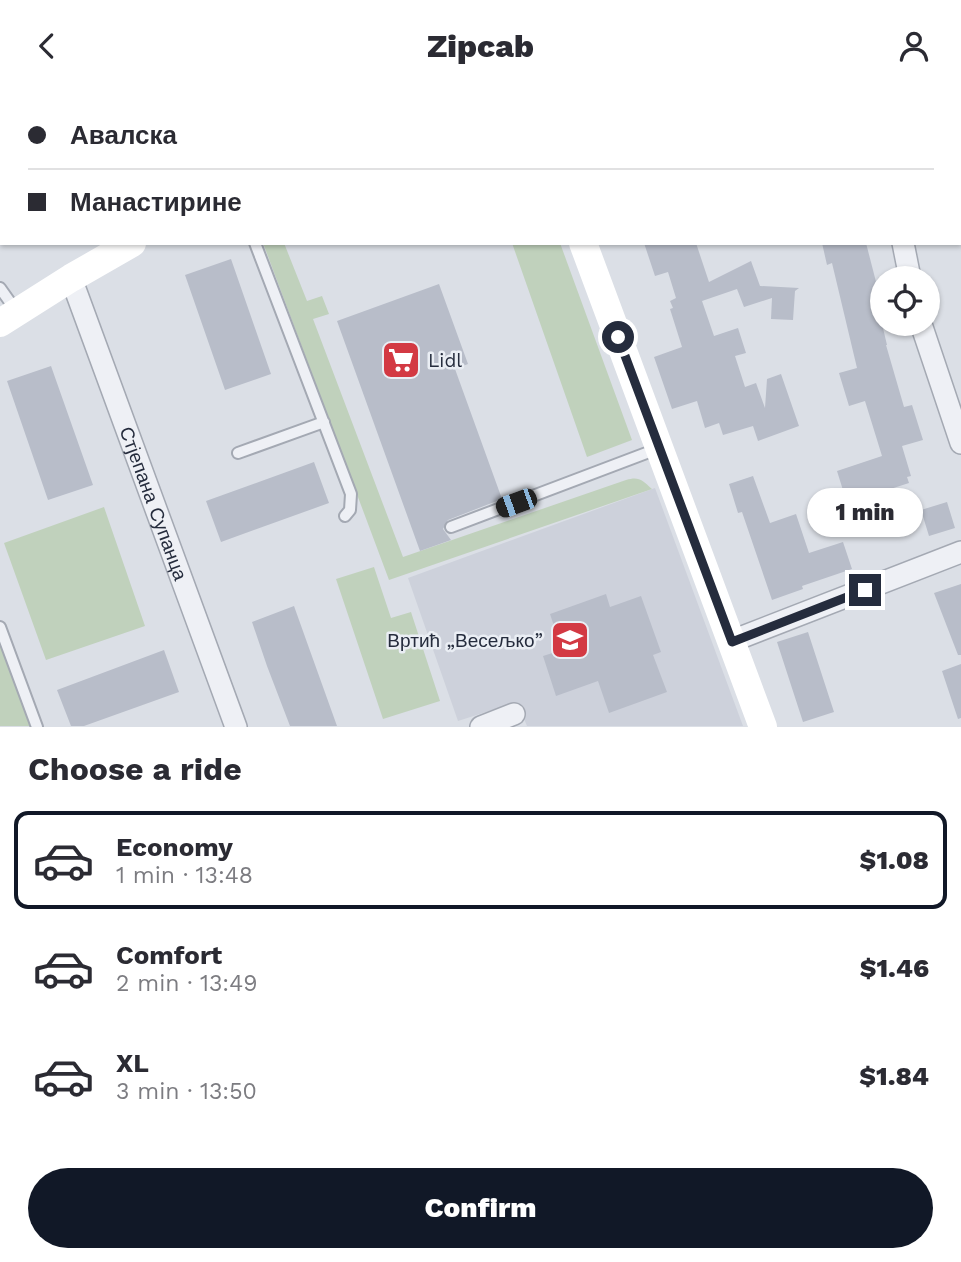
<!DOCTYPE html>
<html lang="en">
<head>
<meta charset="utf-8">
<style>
  body { margin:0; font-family:"Work Sans",sans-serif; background:#f7f7f7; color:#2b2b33; height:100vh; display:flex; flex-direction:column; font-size:26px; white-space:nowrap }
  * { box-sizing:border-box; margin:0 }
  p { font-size:23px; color:#7c7c81 }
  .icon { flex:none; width:38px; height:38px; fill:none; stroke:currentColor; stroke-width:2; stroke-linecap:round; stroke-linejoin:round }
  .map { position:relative; height:636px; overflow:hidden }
  .side { display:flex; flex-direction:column; background:#fff; flex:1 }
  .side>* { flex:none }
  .banner { position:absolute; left:0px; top:0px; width:962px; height:154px; box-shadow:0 2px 5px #0004; display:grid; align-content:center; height:154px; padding:0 28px; background:#fff }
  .buttons { position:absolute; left:870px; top:175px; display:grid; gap:14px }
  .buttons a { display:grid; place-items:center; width:70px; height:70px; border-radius:50%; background:#fff; box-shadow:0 2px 5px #0004; font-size:35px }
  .end { position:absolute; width:32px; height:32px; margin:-16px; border:9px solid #252c3d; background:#fff; box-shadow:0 0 0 4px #fff }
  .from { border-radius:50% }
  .bubble { position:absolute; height:49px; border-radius:24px; background:#fff; box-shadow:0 2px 5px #0004; font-size:23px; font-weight:800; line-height:49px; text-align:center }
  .car { position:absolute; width:21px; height:42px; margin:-21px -10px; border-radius:9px; box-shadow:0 0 5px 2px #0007; background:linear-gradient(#222 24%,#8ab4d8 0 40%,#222 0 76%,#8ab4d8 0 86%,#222 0) }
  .banner b { display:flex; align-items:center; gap:24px; height:66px; font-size:26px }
  .banner b+b { border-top:2px solid #e1e1e2 }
  .banner i { width:18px; height:18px; background:#2b2b33 }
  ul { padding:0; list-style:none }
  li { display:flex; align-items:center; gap:21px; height:98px; margin:0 14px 10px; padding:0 14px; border:4px solid transparent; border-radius:14px }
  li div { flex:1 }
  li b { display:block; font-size:26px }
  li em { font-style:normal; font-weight:800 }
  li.on { border-color:#111827 }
  li>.icon { width:63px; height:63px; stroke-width:1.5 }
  h2 { padding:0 28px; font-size:32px; line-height:84px }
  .primary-button { display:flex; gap:14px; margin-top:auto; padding:14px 28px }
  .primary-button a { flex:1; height:80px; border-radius:42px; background:#111827; color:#fff; font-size:28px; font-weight:800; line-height:80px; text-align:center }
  header { display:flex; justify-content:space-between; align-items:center; height:91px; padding:0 28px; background:#fff; font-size:32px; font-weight:800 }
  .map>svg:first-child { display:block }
  .built { fill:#cdd1db }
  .green { fill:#c0d1bc }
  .building { fill:#b8bdc9 }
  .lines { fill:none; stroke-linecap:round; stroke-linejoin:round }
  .lane-casing { stroke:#a4a9b3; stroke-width:14 }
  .street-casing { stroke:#a4a9b3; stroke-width:24 }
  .lane { stroke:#eef0f5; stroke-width:10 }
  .street { stroke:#eef0f5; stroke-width:21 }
  .secondary { stroke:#fff; stroke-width:28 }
  .route { stroke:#252c3d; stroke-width:9 }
  .labels { text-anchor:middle; stroke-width:5; stroke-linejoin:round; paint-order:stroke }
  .poi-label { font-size:19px; fill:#252c3d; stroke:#eaeef4; text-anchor:start }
  .street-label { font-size:19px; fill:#252c3d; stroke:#eaeef4 }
</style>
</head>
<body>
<header><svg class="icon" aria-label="back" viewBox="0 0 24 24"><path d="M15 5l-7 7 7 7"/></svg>Zipcab<svg class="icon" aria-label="person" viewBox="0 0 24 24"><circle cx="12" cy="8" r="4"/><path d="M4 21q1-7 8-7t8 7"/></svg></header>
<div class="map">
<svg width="961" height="636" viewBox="0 0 961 636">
  <rect width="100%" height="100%" fill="#dbdfe6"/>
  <!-- built -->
  <path class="built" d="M655,397L743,635H527L517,611L458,630L408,487Z"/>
  <!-- green -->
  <path class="green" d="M263,152H284L307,210L322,205L329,223L313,228L403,466L626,389C639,385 642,389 652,398L389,489Z
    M512,152H560L632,349L587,366Z
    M104,416L145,535L46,569L4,452Z
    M374,476L391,527L411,521L440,610L383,628L336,488Z
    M0,553L31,635H0Z"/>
  <!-- building -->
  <path class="building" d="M644,152H696L709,191L751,170L760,195L799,197L795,200L793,229L771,228L772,207L744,216L737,198L702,210L714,245L738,237L746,262L735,265L745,296L756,292L765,317L767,288L781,283L799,335L758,350L753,335L723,344L719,332L705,337L697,310L672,318L654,266L682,256L670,218L673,217L670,210L676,207L668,181L655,185Z
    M822,152H866L882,214L878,216L887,254H886L904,316L912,314L923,349L902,355L911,385L907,386L909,392L847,412L837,380L882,365L865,310L849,315L839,282L857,277L832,172L827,174Z
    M231,168L271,283L225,299L185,184Z
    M439,193L468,273L455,278L502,408L448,429L443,438L451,449L420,460L337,230Z
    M51,275L93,394L48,409L7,290Z
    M314,371L329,412L221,451L206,410Z
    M753,385L770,432L796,423L809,462L843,451L852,478L802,495L803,498L772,509L742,421L738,422L729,393Z
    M947,411L955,437L929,445L921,419Z
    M961,493V564H958L934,502Z
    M606,503L610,516L641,505L661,561L653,564L667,601L609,622L598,590L556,605L543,565L562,559L550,523Z
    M294,515L309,557L337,635H290L267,575L252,531Z
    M808,541L834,621L803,631L777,551Z
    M164,559L179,601L84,635H71L57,599Z
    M961,573V627L958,628L942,580Z"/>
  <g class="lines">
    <defs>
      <path id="lane" d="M227,0L228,2
        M281,0L282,2
        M255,152L351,403L350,419L345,425
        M0,197L17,221
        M238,362L324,331
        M451,436L657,358
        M0,536L37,636"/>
      <g id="street">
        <path d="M882,0V2"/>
        <path d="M903,152L910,187"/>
        <path id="s1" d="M71,187L236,636"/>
        <path d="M921,233L961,352"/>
        <path d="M732,550L961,461"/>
        <path d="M481,636L514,623"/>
      </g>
    </defs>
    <!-- lane casing -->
    <use href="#lane" class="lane-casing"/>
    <!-- street casing -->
    <use href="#street" class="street-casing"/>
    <!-- lane -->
    <use href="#lane" class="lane"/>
    <!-- street -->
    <use href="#street" class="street"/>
    <!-- secondary -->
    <path class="secondary" d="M517,2L522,0
      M583,152L763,636
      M0,232L71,187L132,152"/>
  </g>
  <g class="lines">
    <!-- route -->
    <path class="route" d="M618,246L732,551L865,499"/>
  </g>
  <!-- icons -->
  <defs>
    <symbol id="supermarket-square" viewBox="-11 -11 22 22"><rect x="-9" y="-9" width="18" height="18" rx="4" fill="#d33943" stroke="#eaeef4"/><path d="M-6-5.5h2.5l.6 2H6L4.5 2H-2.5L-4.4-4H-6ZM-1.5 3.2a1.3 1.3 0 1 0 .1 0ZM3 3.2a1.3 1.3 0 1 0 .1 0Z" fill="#fff"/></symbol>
    <symbol id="school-square" viewBox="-11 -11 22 22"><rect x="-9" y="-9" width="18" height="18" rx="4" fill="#d33943" stroke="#eaeef4"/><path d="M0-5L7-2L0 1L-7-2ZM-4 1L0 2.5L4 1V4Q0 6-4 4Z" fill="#fff"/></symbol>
  </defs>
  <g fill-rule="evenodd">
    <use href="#supermarket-square" x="379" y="247" width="44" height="44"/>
    <use href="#school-square" x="548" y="527" width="44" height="44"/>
  </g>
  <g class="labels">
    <!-- poi labels -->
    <g class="poi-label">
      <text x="428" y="276">Lidl</text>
      <text x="543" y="556" text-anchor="end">Вртић „Весељко”</text>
    </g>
    <!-- street labels -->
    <g class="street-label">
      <text dy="7" stroke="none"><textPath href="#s1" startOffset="240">Стјепана Супанца</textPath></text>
    </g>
  </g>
</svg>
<div class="buttons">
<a><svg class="icon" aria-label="locate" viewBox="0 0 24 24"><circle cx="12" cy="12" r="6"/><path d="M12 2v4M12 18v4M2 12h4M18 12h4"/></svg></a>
</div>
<i class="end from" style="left:618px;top:246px"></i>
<i class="end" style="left:865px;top:499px"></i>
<div class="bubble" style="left:807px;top:397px;width:116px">1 min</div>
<i class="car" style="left:516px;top:412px;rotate:250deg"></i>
<div class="banner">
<b><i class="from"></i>Авалска</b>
<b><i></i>Манастирине</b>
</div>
</div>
<section class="side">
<h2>Choose a ride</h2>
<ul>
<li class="on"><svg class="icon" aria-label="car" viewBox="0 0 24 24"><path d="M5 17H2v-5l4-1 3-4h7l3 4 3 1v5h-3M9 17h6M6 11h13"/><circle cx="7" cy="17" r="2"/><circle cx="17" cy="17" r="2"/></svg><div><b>Economy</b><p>1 min · 13:48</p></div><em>$1.08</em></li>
<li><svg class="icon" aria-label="car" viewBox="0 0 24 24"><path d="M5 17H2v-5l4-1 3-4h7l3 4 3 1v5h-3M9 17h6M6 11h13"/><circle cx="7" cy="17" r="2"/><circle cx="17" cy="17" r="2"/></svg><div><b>Comfort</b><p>2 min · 13:49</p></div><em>$1.46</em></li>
<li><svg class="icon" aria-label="car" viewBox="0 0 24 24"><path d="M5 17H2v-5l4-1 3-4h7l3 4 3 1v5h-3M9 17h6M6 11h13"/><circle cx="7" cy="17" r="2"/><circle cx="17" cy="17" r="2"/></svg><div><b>XL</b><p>3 min · 13:50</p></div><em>$1.84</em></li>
</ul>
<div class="primary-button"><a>Confirm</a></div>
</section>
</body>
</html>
